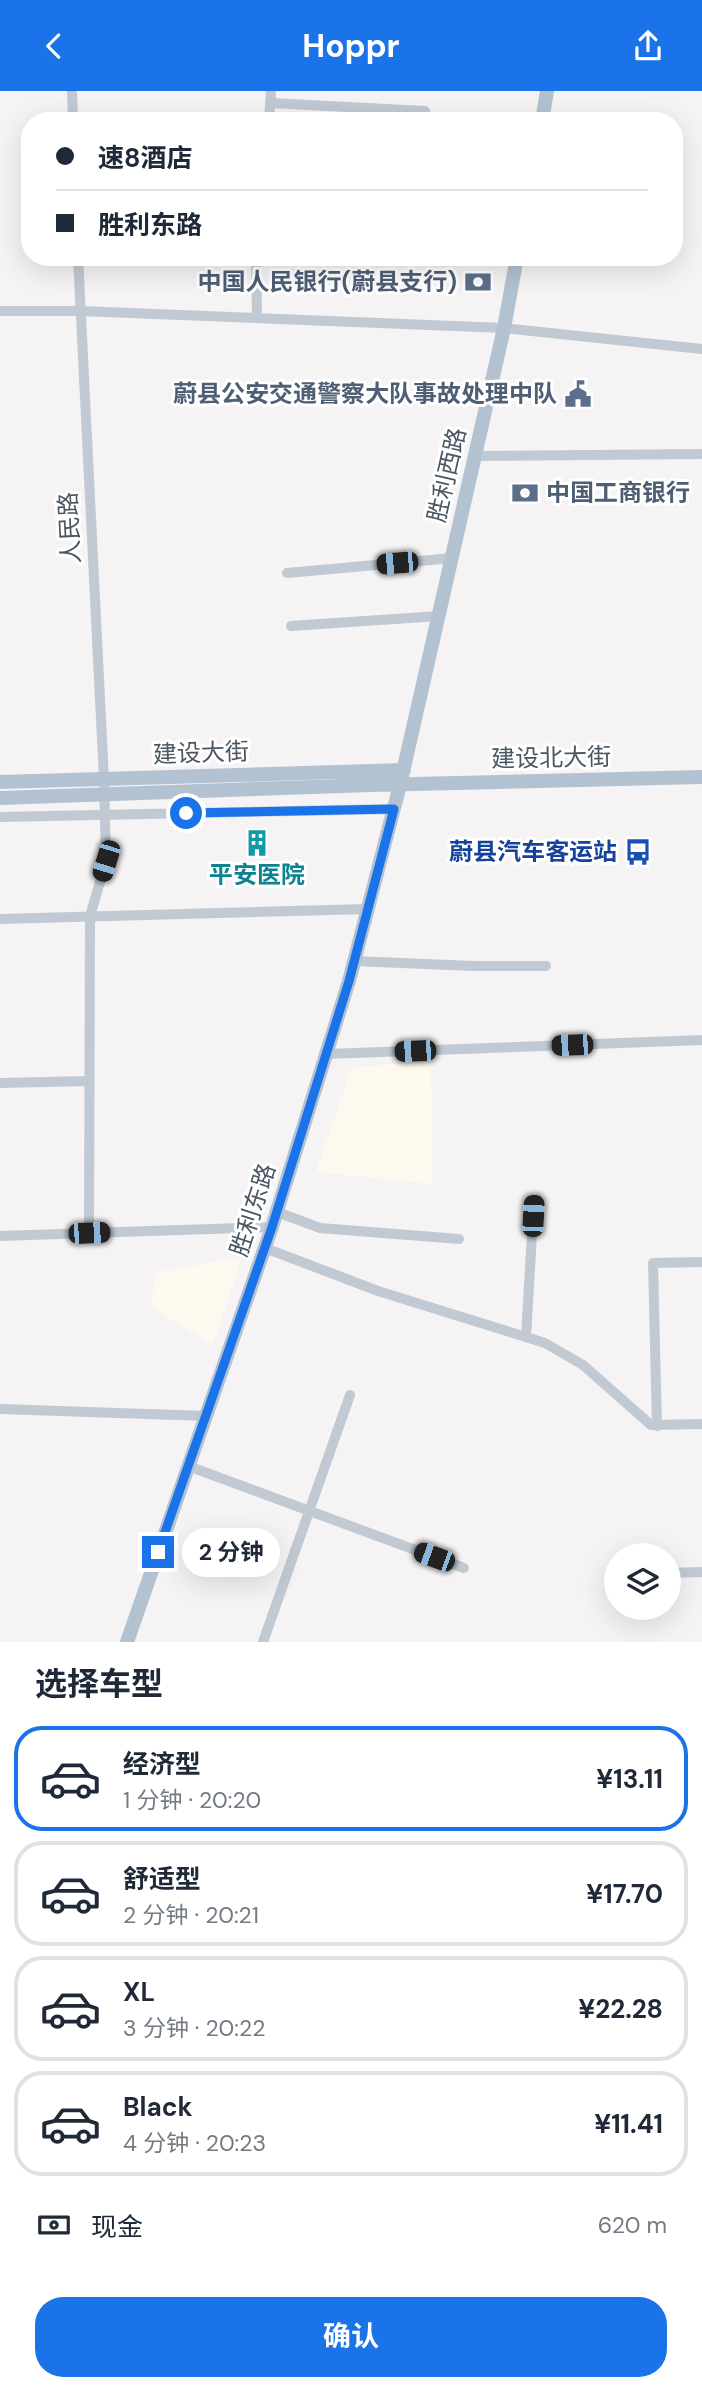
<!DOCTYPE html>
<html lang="zh">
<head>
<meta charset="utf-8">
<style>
  body { margin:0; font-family:"DM Sans","Noto Sans SC",sans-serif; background:#f2f2f3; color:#1f2937; height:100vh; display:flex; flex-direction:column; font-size:26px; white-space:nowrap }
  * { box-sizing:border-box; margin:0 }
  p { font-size:23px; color:#747a83 }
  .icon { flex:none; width:38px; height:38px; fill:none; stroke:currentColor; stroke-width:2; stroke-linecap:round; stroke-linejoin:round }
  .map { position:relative; height:1551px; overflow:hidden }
  .panel { display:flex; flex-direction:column; background:#fff; flex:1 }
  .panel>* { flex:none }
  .banner { position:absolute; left:21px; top:21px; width:662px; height:154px; border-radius:28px; box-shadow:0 7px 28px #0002; display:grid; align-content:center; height:154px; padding:0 35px; background:#fff }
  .fabs { position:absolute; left:604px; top:1452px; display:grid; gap:14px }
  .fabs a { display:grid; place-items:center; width:77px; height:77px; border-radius:50%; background:#fff; box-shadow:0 7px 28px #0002; font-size:35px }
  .end { position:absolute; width:32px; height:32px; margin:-16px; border:9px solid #1a73e8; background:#fff; box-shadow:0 0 0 4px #fff }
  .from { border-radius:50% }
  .bubble { position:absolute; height:49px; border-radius:24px; background:#fff; box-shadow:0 7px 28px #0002; font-size:23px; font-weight:700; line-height:49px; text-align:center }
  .car { position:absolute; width:21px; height:42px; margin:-21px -10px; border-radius:9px; box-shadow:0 0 5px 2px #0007; background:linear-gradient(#222 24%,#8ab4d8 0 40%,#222 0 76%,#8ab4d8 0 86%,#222 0) }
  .banner b { display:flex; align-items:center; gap:24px; height:66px; font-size:26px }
  .banner b+b { border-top:2px solid #e0e1e3 }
  .banner i { width:18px; height:18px; background:#1f2937 }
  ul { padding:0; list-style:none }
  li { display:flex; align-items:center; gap:21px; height:105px; margin:0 14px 10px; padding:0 21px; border:4px solid #e0e1e3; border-radius:28px }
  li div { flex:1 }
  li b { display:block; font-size:26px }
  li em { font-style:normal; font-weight:700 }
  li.active { border-color:#1a73e8 }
  li>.icon { width:63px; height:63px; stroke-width:1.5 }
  h2 { padding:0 35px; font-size:32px; line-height:84px }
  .pay { display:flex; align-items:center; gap:18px; height:77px; padding:0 35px; font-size:26px }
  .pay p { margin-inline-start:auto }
  .button { display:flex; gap:14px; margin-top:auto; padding:14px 35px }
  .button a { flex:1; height:80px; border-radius:28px; background:#1a73e8; color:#fff; font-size:28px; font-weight:700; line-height:80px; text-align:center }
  header { display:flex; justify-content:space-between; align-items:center; height:91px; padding:0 35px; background:#1a73e8; color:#fff; font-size:32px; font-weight:700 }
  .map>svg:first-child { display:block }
  .commercial { fill:#fdf9ef }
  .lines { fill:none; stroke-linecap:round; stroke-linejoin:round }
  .minor { stroke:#c1cad2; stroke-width:10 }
  .major { stroke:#b3c2d1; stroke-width:14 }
  .route { stroke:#1a73e8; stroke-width:9 }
  .labels { text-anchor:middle; stroke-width:6; stroke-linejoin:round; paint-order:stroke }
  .service-label { font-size:24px; font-weight:bold; fill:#4e5e75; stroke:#fff; text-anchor:end }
  .street-label { font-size:24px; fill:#4a5661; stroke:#fff }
  .transit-label { font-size:24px; font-weight:bold; fill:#164399; stroke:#fff; text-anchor:end }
  .culture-label { font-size:24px; font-weight:bold; fill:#0d838f; stroke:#fff }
</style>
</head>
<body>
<header><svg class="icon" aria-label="back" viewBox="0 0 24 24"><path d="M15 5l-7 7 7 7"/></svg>Hoppr<svg class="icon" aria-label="share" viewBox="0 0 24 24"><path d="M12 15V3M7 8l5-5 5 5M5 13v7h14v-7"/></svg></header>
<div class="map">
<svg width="702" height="1551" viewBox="0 0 702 1551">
  <rect width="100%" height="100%" fill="#f5f3f3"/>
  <!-- commercial -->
  <path class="commercial" d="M431,971L432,1093L316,1081L352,976Z
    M242,1166L213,1254L150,1215L157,1181Z"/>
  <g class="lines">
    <!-- minor -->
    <path class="minor" d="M72,0L73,30
      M271,12L425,20
      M269,30L271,0
      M78,166L104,688L106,770L90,825L89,1142
      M256,166L257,227
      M0,220H80L504,237L702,258
      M474,365L702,363
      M287,482L452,467
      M291,535L439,525
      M0,726L394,718
      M0,828L368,818
      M354,870L473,875H546
      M326,963L702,949
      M0,992L89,990
      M277,1121L320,1137L459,1148
      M0,1145L272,1136
      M265,1157L378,1200L545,1252L583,1274L651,1334L702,1333
      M526,1246L534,1109
      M0,1318L206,1325
      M657,1335L653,1172L702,1171
      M188,1375L464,1477
      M668,1482L702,1481
      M263,1551L350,1304"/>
    <!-- major -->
    <path class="major" d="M542,30L547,0
      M0,691L404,679
      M0,707L371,694L702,686
      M127,1551L272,1136L349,890L400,694L504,237L517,166"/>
  </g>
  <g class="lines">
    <!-- route -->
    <path class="route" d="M158,1461L272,1136L349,890L394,718L186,722"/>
  </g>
  <!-- icons -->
  <defs>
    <symbol id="bank-bare" viewBox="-9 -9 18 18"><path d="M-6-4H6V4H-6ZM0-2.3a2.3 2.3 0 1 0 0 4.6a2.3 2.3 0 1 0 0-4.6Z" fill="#5c6f8a" stroke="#fff" stroke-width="2.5" paint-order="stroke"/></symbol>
    <symbol id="civic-bare" viewBox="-9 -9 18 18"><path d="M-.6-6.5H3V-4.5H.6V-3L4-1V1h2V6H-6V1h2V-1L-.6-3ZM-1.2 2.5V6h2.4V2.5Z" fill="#5c6f8a" stroke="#fff" stroke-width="2.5" paint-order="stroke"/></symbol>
    <symbol id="building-bare" viewBox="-9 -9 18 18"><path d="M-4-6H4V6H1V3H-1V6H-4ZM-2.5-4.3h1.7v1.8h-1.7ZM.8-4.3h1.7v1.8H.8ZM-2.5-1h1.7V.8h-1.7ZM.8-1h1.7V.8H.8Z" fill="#0f9aa8" stroke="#fff" stroke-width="2.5" paint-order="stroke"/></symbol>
    <symbol id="bus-bare" viewBox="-9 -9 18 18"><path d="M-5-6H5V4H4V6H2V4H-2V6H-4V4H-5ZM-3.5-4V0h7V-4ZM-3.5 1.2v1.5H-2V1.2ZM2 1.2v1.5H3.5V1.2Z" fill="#1a4fb4" stroke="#fff" stroke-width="2.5" paint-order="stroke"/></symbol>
  </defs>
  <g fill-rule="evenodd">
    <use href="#bank-bare" x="459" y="172" width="38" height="38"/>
    <use href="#civic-bare" x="559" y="284" width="38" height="38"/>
    <use href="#bank-bare" x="506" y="383" width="38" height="38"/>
    <use href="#building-bare" x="238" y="733" width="38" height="38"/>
    <use href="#bus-bare" x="619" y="742" width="38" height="38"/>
  </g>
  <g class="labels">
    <!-- service labels -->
    <g class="service-label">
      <text x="457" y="199">中国人民银行(蔚县支行)</text>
      <text x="557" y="311">蔚县公安交通警察大队事故处理中队</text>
      <text x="546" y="410" text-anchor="start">中国工商银行</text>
    </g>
    <!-- street labels -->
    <g class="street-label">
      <text transform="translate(447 384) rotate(-77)" y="8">胜利西路</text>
      <text transform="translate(70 437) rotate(-93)" y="8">人民路</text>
      <text transform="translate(201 662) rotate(-2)" y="8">建设大街</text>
      <text transform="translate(551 667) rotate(-1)" y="8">建设北大街</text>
      <text transform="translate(253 1119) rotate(-72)" y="8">胜利东路</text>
    </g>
    <!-- transit labels -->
    <g class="transit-label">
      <text x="617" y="769">蔚县汽车客运站</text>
    </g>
    <!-- culture labels -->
    <g class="culture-label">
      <text x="257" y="792">平安医院</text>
    </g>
  </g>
</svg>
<div class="fabs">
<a><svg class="icon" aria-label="layers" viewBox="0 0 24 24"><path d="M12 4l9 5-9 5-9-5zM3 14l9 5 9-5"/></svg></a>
</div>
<i class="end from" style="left:186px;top:722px"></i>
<i class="end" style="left:158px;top:1461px"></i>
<div class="bubble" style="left:182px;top:1437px;width:98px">2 分钟</div>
<i class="car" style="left:397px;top:472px;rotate:265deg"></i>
<i class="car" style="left:106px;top:770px;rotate:197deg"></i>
<i class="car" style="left:572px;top:954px;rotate:268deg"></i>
<i class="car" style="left:415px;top:960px;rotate:268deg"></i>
<i class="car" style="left:533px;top:1125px;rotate:3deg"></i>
<i class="car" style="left:89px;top:1142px;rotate:88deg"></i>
<i class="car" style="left:434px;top:1466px;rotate:290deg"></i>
<div class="banner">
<b><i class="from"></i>速8酒店</b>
<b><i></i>胜利东路</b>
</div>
</div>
<section class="panel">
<h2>选择车型</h2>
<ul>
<li class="active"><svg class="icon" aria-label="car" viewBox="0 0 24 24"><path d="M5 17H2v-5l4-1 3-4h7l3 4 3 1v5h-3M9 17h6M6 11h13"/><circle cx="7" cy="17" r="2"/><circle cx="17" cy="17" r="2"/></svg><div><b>经济型</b><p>1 分钟 · 20:20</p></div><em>¥13.11</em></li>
<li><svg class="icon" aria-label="car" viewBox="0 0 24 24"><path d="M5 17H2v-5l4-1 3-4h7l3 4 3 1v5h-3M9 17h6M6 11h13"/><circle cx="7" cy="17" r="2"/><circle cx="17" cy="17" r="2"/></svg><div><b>舒适型</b><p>2 分钟 · 20:21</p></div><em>¥17.70</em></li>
<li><svg class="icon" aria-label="car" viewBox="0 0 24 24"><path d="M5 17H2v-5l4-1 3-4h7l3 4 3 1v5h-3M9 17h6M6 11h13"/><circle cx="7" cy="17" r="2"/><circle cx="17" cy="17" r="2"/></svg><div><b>XL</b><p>3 分钟 · 20:22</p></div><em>¥22.28</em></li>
<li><svg class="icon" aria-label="car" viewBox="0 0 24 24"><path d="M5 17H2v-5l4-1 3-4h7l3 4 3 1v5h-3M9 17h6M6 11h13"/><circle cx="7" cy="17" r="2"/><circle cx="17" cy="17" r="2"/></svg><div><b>Black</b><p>4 分钟 · 20:23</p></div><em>¥11.41</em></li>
</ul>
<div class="pay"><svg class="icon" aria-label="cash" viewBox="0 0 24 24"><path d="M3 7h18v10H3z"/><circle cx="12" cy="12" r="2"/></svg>现金<p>620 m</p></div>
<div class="button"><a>确认</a></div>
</section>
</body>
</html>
